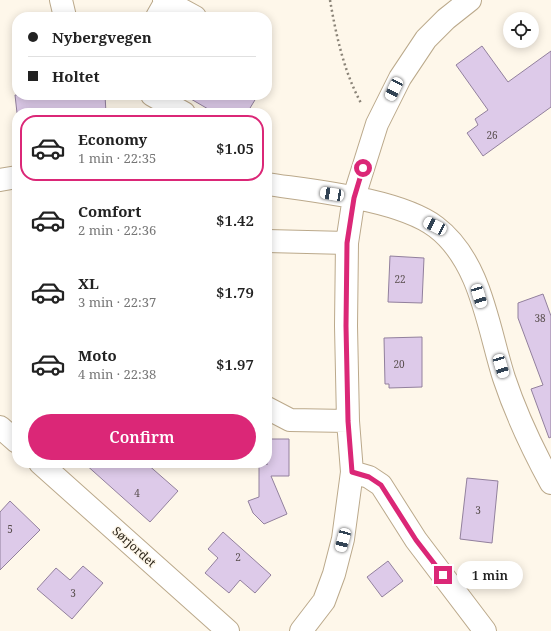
<!DOCTYPE html>
<html lang="en">
<head>
<meta charset="utf-8">
<style>
  body { margin:0; font-family:"Noto Serif",serif; background:#f6f6f6; color:#222; height:100vh; display:flex; flex-direction:column; font-size:15px; white-space:nowrap }
  * { box-sizing:border-box; margin:0 }
  p { font-size:13px; color:#767676 }
  .icon { flex:none; width:22px; height:22px; fill:none; stroke:currentColor; stroke-width:2; stroke-linecap:round; stroke-linejoin:round }
  .map { position:relative; flex:1; overflow:hidden }
  .panel { position:absolute; left:12px; top:108px; width:260px; height:360px; display:flex; flex-direction:column; background:#fff; border-radius:16px; box-shadow:0 2px 10px #0003 }
  .panel>* { flex:none }
  .hud { position:absolute; left:12px; top:12px; width:260px; height:88px; border-radius:16px; box-shadow:0 2px 10px #0003; display:grid; align-content:center; height:88px; padding:0 16px; background:#fff }
  .tools { position:absolute; left:503px; top:12px; display:grid; gap:8px }
  .tools a { display:grid; place-items:center; width:36px; height:36px; border-radius:50%; background:#fff; box-shadow:0 2px 10px #0003; font-size:20px }
  .end { position:absolute; width:18px; height:18px; margin:-9px; border:5px solid #db2777; background:#fff; box-shadow:0 0 0 2px #fff }
  .from { border-radius:50% }
  .bubble { position:absolute; height:28px; border-radius:14px; background:#fff; box-shadow:0 2px 10px #0003; font-size:13px; font-weight:600; line-height:28px; text-align:center }
  .car { position:absolute; width:12px; height:24px; margin:-12px -6px; border-radius:5px; box-shadow:0 0 3px 1px #0007; background:linear-gradient(#fff 24%,#345 0 40%,#fff 0 76%,#345 0 86%,#fff 0) }
  .hud b { display:flex; align-items:center; gap:14px; height:38px; font-size:15px }
  .hud b+b { border-top:1px solid #e0e0e0 }
  .hud i { width:10px; height:10px; background:#222 }
  ul { padding:7px 0 0; list-style:none }
  li { display:flex; align-items:center; gap:12px; height:66px; margin:0 8px 6px; padding:0 8px; border:2px solid transparent; border-radius:16px }
  li div { flex:1 }
  li b { display:block; font-size:15px }
  li em { font-style:normal; font-weight:600 }
  li.on { border-color:#db2777 }
  li>.icon { width:36px; height:36px; stroke-width:1.5 }
  .primary-button { display:flex; gap:8px; margin-top:auto; padding:8px 16px }
  .primary-button a { flex:1; height:46px; border-radius:24px; background:#db2777; color:#fff; font-size:16px; font-weight:600; line-height:46px; text-align:center }
  .map>svg:first-child { display:block }
  .building { fill:#ddcae9; stroke:#92809d }
  .lines { fill:none; stroke-linecap:round; stroke-linejoin:round }
  .minor-casing { stroke:#bba98b; stroke-width:24 }
  .path { stroke:#8b8478; stroke-width:2.5; stroke-dasharray:2 3; stroke-linecap:butt }
  .minor { stroke:#fff; stroke-width:22 }
  .route { stroke:#db2777; stroke-width:5 }
  .labels { text-anchor:middle; stroke-width:3; stroke-linejoin:round; paint-order:stroke }
  .number-label { font-size:10px; fill:#574d4c }
  .street-label { font-size:12px; fill:#2a2317; stroke:#fef7ea }
</style>
</head>
<body>
<div class="map">
<svg width="551" height="631" viewBox="0 0 551 631">
  <rect width="100%" height="100%" fill="#fef7ea"/>
  <!-- building -->
  <path class="building" d="M482,46L508,82L551,51V107L483,156L467,133L478,125L475,119L488,110L456,65Z
    M15,95H105L106,113H17Z
    M184,95H258L247,113H215Z
    M390,256L424,258L422,303L388,302Z
    M543,294L551,316V437L549,438L531,389L543,385L518,318V303Z
    M422,337V387L389,388V384H385L384,338Z
    M267,439H289V476H271L287,514L264,524L253,513L248,501L259,497V463H266L267,465Z
    M84,463H146L178,491L150,522Z
    M467,478L498,481L492,543L460,539Z
    M10,501L40,530L0,570V512Z
    M223,532L271,575L255,593L240,580L229,593L205,573L218,558L208,549Z
    M388,561L403,581L382,597L367,577Z
    M83,566L103,583L72,619L37,589L56,568L70,580Z"/>
  <g class="lines">
    <defs>
      <path id="minor" d="M61,0L65,17
        M164,0L195,17
        M157,17L166,1
        M152,95L184,113
        M0,180L17,177
        M267,184C313,191 399,199 436,227C481,261 488,328 504,378C516,414 533,450 551,483
        M267,241L347,243
        M267,408L290,420L348,421
        M0,427L17,442
        M40,463L228,631
        M352,472L369,477L381,485L416,540L485,631
        M301,631L324,601L334,574L343,539L352,472L348,421L346,326L347,243L354,197L377,124L400,78L426,39L446,19L470,0"/>
    </defs>
    <!-- minor casing -->
    <use href="#minor" class="minor-casing"/>
    <!-- path -->
    <path class="path" d="M330,0C336,35 344,72 361,103"/>
    <!-- minor -->
    <use href="#minor" class="minor"/>
  </g>
  <g class="lines">
    <!-- route -->
    <path class="route" d="M363,168L354,198L347,243L346,326L348,421L352,472L369,477L381,485L416,540L443,575"/>
  </g>
  <g class="labels">
    <!-- number labels -->
    <g class="number-label">
      <text x="492" y="139">26</text>
      <text x="400" y="283">22</text>
      <text x="540" y="322">38</text>
      <text x="399" y="368">20</text>
      <text x="137" y="497">4</text>
      <text x="478" y="514">3</text>
      <text x="10" y="533">5</text>
      <text x="238" y="561">2</text>
      <text x="73" y="597">3</text>
    </g>
    <!-- street labels -->
    <g class="street-label">
      <text transform="translate(134 547) rotate(42)" y="4">Sørjordet</text>
    </g>
  </g>
</svg>
<div class="tools">
<a><svg class="icon" aria-label="locate" viewBox="0 0 24 24"><circle cx="12" cy="12" r="6"/><path d="M12 2v4M12 18v4M2 12h4M18 12h4"/></svg></a>
</div>
<i class="end from" style="left:363px;top:168px"></i>
<i class="end" style="left:443px;top:575px"></i>
<div class="bubble" style="left:457px;top:561px;width:66px">1 min</div>
<i class="car" style="left:394px;top:89px;rotate:206deg"></i>
<i class="car" style="left:332px;top:194px;rotate:279deg"></i>
<i class="car" style="left:435px;top:226px;rotate:297deg"></i>
<i class="car" style="left:479px;top:296px;rotate:163deg"></i>
<i class="car" style="left:501px;top:366px;rotate:163deg"></i>
<i class="car" style="left:343px;top:540px;rotate:195deg"></i>
<div class="hud">
<b><i class="from"></i>Nybergvegen</b>
<b><i></i>Holtet</b>
</div>
<section class="panel">
<ul>
<li class="on"><svg class="icon" aria-label="car" viewBox="0 0 24 24"><path d="M5 17H2v-5l4-1 3-4h7l3 4 3 1v5h-3M9 17h6M6 11h13"/><circle cx="7" cy="17" r="2"/><circle cx="17" cy="17" r="2"/></svg><div><b>Economy</b><p>1 min · 22:35</p></div><em>$1.05</em></li>
<li><svg class="icon" aria-label="car" viewBox="0 0 24 24"><path d="M5 17H2v-5l4-1 3-4h7l3 4 3 1v5h-3M9 17h6M6 11h13"/><circle cx="7" cy="17" r="2"/><circle cx="17" cy="17" r="2"/></svg><div><b>Comfort</b><p>2 min · 22:36</p></div><em>$1.42</em></li>
<li><svg class="icon" aria-label="car" viewBox="0 0 24 24"><path d="M5 17H2v-5l4-1 3-4h7l3 4 3 1v5h-3M9 17h6M6 11h13"/><circle cx="7" cy="17" r="2"/><circle cx="17" cy="17" r="2"/></svg><div><b>XL</b><p>3 min · 22:37</p></div><em>$1.79</em></li>
<li><svg class="icon" aria-label="car" viewBox="0 0 24 24"><path d="M5 17H2v-5l4-1 3-4h7l3 4 3 1v5h-3M9 17h6M6 11h13"/><circle cx="7" cy="17" r="2"/><circle cx="17" cy="17" r="2"/></svg><div><b>Moto</b><p>4 min · 22:38</p></div><em>$1.97</em></li>
</ul>
<div class="primary-button"><a>Confirm</a></div>
</section>
</div>
</body>
</html>
